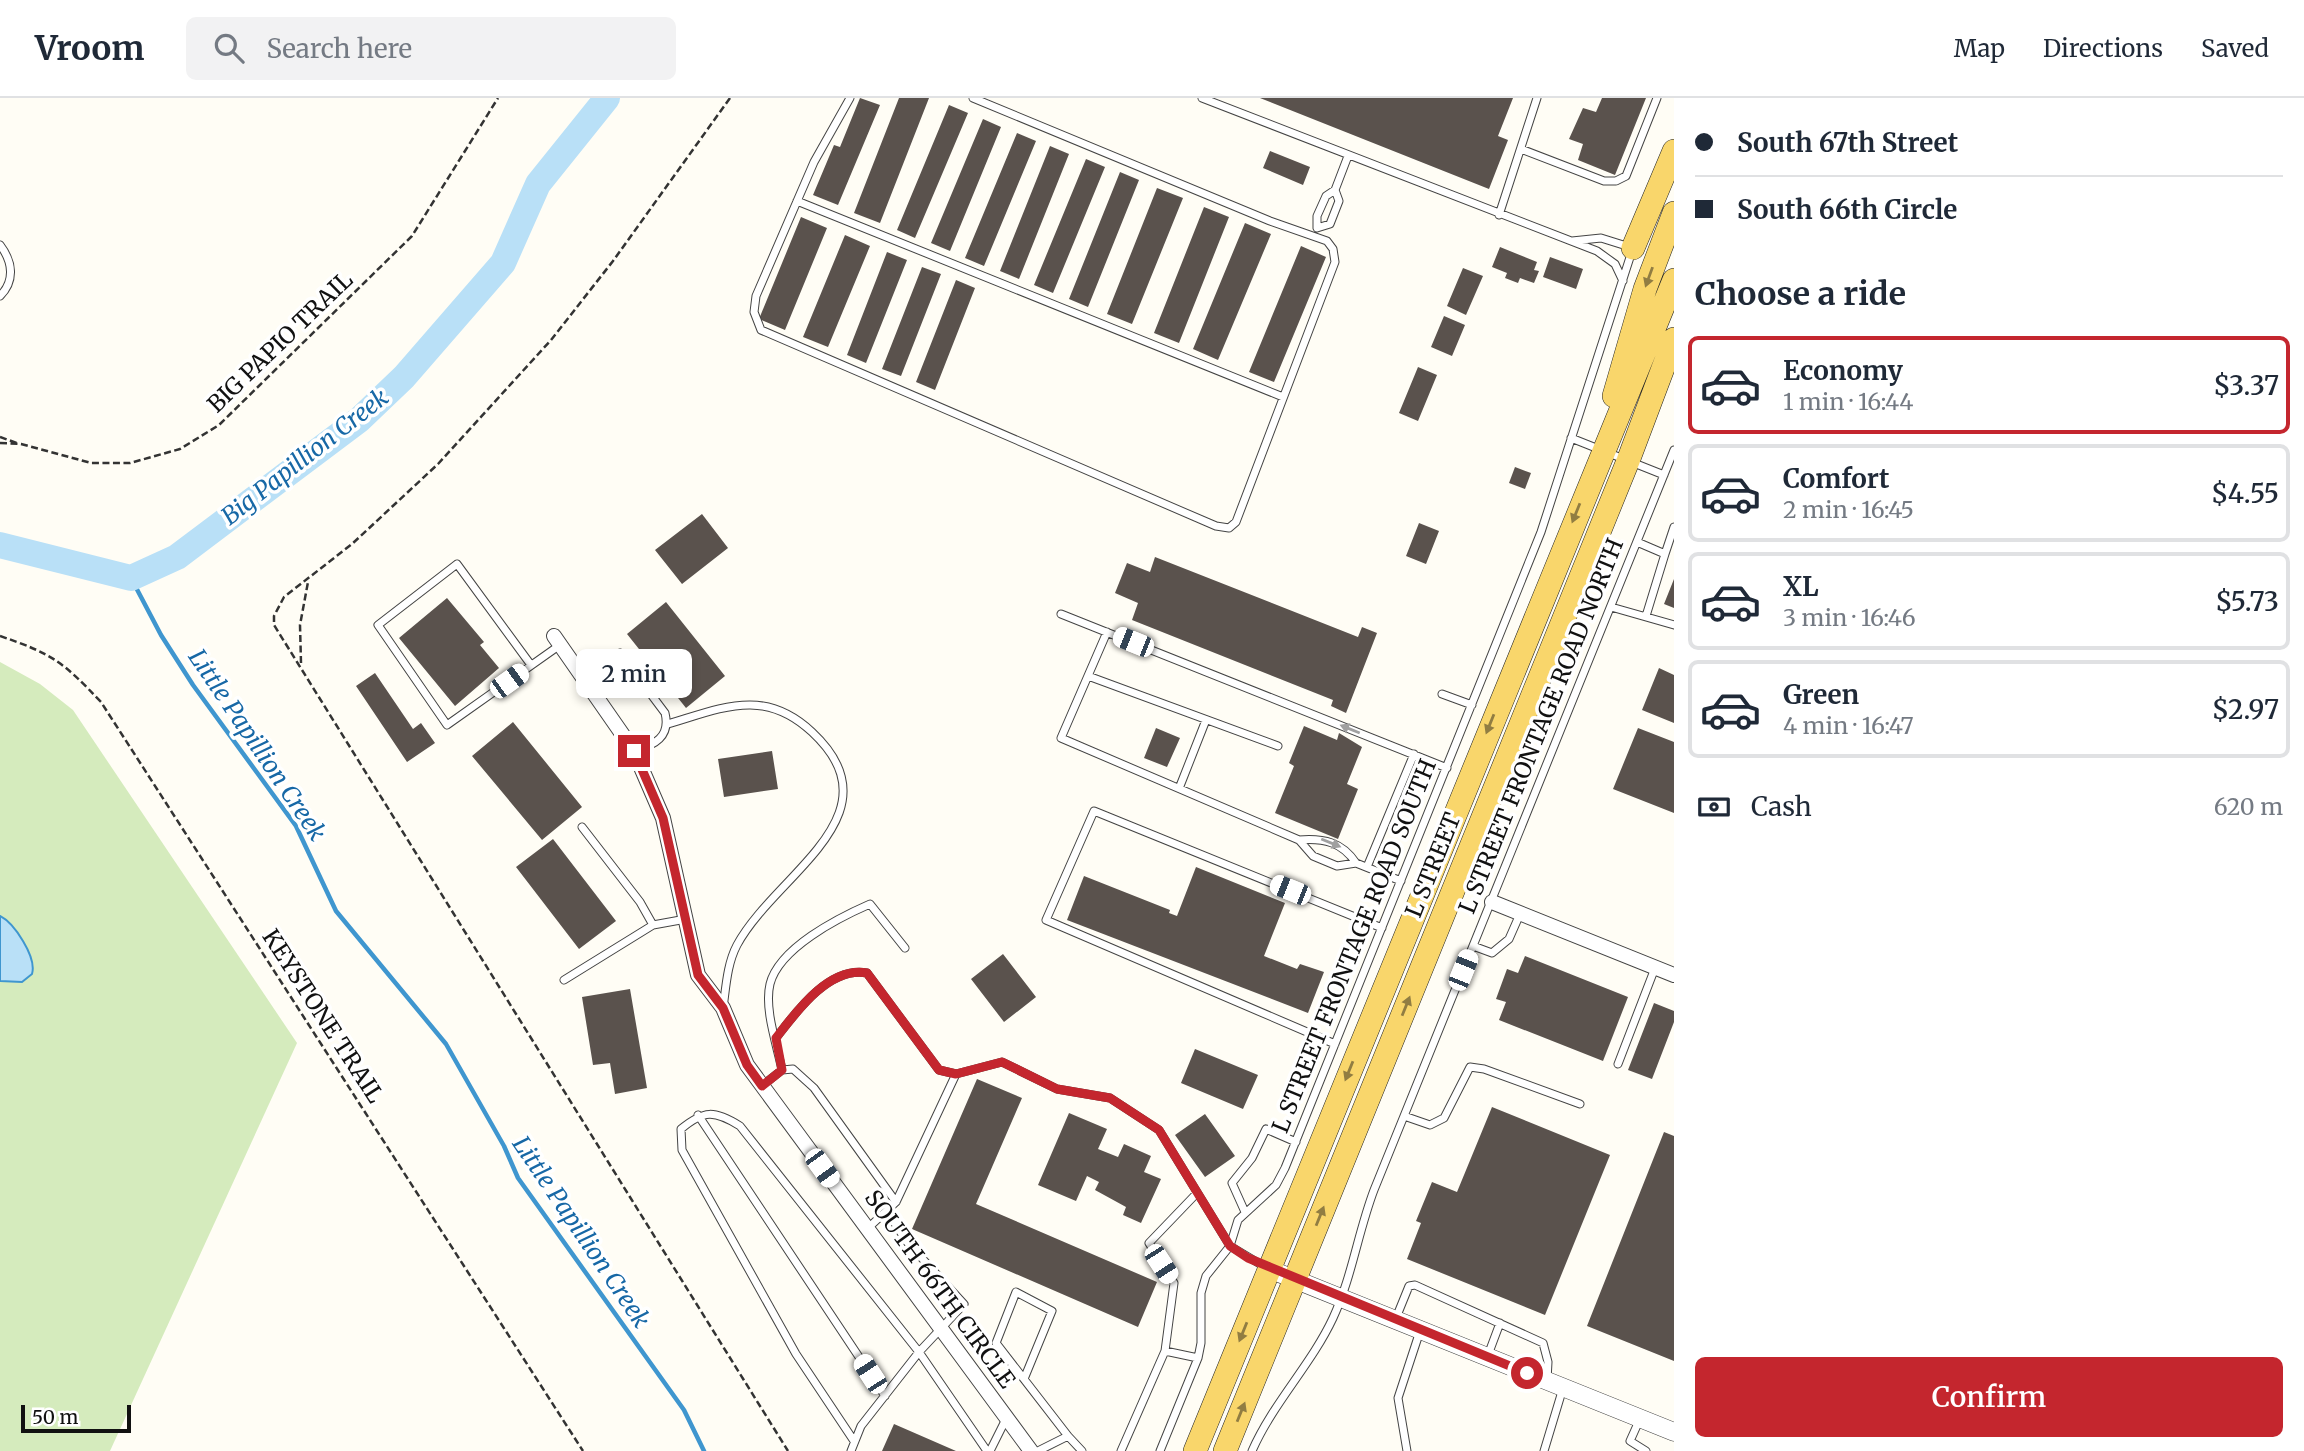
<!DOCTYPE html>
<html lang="en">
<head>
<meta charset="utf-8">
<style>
  body { margin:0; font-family:Merriweather,serif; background:#f2f2f3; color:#1f2937; height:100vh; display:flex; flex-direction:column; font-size:26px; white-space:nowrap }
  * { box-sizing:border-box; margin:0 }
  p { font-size:23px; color:#747a83 }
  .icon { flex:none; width:38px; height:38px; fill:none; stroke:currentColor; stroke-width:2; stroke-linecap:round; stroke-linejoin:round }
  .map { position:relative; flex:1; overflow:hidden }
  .details { display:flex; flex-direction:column; background:#fff; width:630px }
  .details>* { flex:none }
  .hud { display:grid; align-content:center; height:154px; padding:0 21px; background:#fff }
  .scale { position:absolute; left:21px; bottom:18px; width:110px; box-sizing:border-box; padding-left:7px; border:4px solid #111; border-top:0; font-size:19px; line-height:24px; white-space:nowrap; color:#111; -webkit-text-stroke:5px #fff; paint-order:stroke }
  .end { position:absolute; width:32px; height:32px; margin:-16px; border:9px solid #c4262e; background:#fff; box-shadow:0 0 0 4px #fff }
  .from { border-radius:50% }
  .bubble { position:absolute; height:49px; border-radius:10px; background:#fff; box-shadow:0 4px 10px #0003; font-size:23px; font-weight:600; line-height:49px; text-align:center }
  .car { position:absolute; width:21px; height:42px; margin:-21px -10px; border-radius:9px; box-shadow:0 0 5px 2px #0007; background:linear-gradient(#fff 24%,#345 0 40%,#fff 0 76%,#345 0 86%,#fff 0) }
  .hud b { display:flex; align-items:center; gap:24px; height:66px; font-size:26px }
  .hud b+b { border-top:2px solid #e0e1e3 }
  .hud i { width:18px; height:18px; background:#1f2937 }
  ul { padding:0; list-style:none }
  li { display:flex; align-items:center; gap:21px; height:98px; margin:0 14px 10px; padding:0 7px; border:4px solid #e0e1e3; border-radius:10px }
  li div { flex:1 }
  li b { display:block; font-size:26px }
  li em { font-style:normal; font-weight:600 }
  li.active { border-color:#c4262e }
  li>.icon { width:63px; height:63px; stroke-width:1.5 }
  h2 { padding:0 21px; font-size:32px; line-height:84px }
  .pay { display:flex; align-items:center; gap:18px; height:77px; padding:0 21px; font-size:26px }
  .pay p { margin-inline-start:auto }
  .button { display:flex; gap:14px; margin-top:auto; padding:14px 21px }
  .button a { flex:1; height:80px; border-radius:10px; background:#c4262e; color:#fff; font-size:28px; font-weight:600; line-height:80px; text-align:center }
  header { display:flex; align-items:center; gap:42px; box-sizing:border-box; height:98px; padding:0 35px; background:#fff; border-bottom:2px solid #e0e1e3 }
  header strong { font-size:33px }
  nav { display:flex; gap:38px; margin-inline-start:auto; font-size:24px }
  .search { width:490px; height:63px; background:#f2f2f3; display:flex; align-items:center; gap:18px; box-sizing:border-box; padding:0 24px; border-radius:10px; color:#747a83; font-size:26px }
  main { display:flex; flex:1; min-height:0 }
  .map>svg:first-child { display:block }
  .green { fill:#d5ebbd }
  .water { fill:#b9e0f7; stroke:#3f96cf; stroke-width:2 }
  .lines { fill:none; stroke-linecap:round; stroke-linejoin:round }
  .stream { stroke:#3f96cf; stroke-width:4.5 }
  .river { stroke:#b9e0f7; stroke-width:26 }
  .building { fill:#5a524d }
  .service-casing { stroke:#444; stroke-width:9 }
  .minor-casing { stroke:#444; stroke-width:16 }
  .tertiary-casing { stroke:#444; stroke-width:19 }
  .primary-casing { stroke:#222; stroke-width:24 }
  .path { stroke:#333; stroke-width:2.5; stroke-dasharray:7 3.5; stroke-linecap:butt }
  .service { stroke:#fff; stroke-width:7 }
  .minor { stroke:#fff; stroke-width:14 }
  .tertiary { stroke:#fff; stroke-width:18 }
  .primary { stroke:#f9d66b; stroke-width:23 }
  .oneway { fill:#917d42 }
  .oneway2 { fill:#a0a0a0 }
  .route { stroke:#c4262e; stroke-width:9 }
  .labels { text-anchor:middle; stroke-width:7; stroke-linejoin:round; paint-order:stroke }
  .street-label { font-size:23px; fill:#111; stroke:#fff }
  .water-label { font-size:24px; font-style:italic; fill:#1768a6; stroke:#fff }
</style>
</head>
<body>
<header>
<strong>Vroom</strong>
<div class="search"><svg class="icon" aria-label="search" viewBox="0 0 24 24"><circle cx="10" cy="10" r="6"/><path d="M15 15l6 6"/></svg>Search here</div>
<nav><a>Map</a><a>Directions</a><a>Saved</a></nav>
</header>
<main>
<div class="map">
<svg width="1674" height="1353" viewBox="0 0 1674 1353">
  <rect width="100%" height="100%" fill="#fffdf5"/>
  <!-- green -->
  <path class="green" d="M0,564L40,586L73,612L297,945L110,1353H0Z"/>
  <!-- water -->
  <path class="water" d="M0,818C14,825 37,859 32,876L22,884L0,883Z"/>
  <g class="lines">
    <!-- stream -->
    <path class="stream" d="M131,480L161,537L193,587L296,728L336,813L446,946L504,1048L518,1080L684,1312L704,1353"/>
    <!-- river -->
    <path class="river" d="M0,447L131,480L177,459L359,322L404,279L503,165L538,86L607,0"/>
  </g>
  <!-- building -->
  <path class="building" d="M860,0L880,7L838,107L813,97L834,47L840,49Z
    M899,0H929L880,125L854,115Z
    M1260,0H1513L1498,38L1508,42L1489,91Z
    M1602,0H1646L1615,77L1578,62L1583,46L1569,41L1583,10L1596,14Z
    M949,7L968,15L915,140L897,132Z
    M983,21L1001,29L950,153L931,145Z
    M1017,35L1036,43L984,168L965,160Z
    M1050,48L1069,56L1019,181L1000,173Z
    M1270,53L1310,69L1303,87L1263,70Z
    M1086,61L1105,69L1053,195L1034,187Z
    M1120,74L1139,82L1088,209L1069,201Z
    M1157,90L1183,100L1132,226L1107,216Z
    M1204,109L1229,119L1179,245L1154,235Z
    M801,119L827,130L785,232L759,221Z
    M1245,125L1271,136L1218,262L1193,251Z
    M845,137L870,148L828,249L803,239Z
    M1301,148L1326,159L1274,284L1249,274Z
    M1500,149L1537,164L1534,172L1539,173L1534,185L1520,180L1518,185L1505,180L1507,175L1492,169Z
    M887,154L907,162L866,265L847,257Z
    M1550,159L1583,171L1576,191L1543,179Z
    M922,169L941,176L901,278L882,271Z
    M1463,170L1483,178L1466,217L1447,208Z
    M956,182L975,190L935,292L916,284Z
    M1444,218L1465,227L1452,258L1431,249Z
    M1418,269L1437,277L1418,323L1399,315Z
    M1515,369L1531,375L1525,391L1509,385Z
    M702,416L728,450L682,486L655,452Z
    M1419,425L1439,433L1426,466L1406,458Z
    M1155,459L1358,539L1362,529L1377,535L1346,615L1331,608L1333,602L1132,522L1138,505L1115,495L1127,465L1150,474Z
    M1674,481V510L1664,506Z
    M447,500L484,544L480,547L499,570L455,608L399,540Z
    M666,504L725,578L686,610L627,536Z
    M1659,570L1674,577V625L1642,612Z
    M375,575L413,631L421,625L435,645L407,664L356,588Z
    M513,624L582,709L542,742L472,658Z
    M1304,628L1337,642L1339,635L1362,649L1347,686L1358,691L1338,741L1275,715L1294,668L1289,665Z
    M1156,630L1180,640L1167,669L1144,660Z
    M1638,630L1674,644V715L1613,691Z
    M772,653L778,691L724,699L718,661Z
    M553,741L616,823L579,851L516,769Z
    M1196,769L1285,805L1264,858L1297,871L1300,866L1324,874L1308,915L1067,822L1084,778L1170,812L1169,815L1177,818Z
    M1003,856L1036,899L1004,924L971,881Z
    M1525,858L1628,899L1603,963L1499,922L1506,904L1496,901L1507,871L1518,875Z
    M630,891L647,990L615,996L610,965L593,967L582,899Z
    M1654,905L1674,913V924L1652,981L1628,972Z
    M1195,951L1258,977L1243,1011L1181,985Z
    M977,981L1022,1000L976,1106L1157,1184L1138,1229L912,1131Z
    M1492,1009L1610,1057L1545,1217L1407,1161L1421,1125L1416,1123L1432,1084L1457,1094Z
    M1069,1015L1107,1031L1098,1051L1118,1059L1124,1046L1151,1058L1144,1074L1161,1081L1141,1125L1123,1117L1126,1109L1095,1092L1099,1084L1087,1078L1076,1103L1038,1087Z
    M1205,1016L1235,1058L1205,1079L1175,1037Z
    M1664,1034L1674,1038V1263L1587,1228Z
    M894,1326L956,1353H882Z"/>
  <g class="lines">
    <defs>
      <path id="service" d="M850,0L814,64L756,198L754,214L761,232L1216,428L1229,430L1236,424L1335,164L1333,151L1327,143L1270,123L973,0
        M1202,0L1597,153L1615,166L1623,183
        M1521,51L1604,83H1616L1626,78L1657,0
        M1335,92L1339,103L1330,126L1317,130V118L1326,98L1335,92L1348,58
        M797,103L1283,299
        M1499,117L1537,0
        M0,147C13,164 15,183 0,198
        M1571,340L1664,377
        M1637,444L1665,456L1646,518
        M1665,456L1674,429
        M1611,509L1674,527
        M1061,516L1447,670
        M1107,534L1061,640L1299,742L1313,758L1337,768L1356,765L1401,783
        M620,555L665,615C671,639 654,647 635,653
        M531,567L457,466L378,527L447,627L560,547
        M1088,578L1278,648
        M1442,596L1472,607
        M668,626C722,610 764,589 812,634C901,717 775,776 737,847C727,866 726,889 723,910
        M1180,688L1206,622
        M582,729L640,804L653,827
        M1299,742C1324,740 1342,744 1356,765
        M1367,769L1414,656
        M1473,848L1492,855L1509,841L1520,816
        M564,882L653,827L686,821
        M776,940C796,914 829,868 867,875L939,972L956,976
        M1335,946L1046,822L1094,713L1382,830
        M1618,966L1655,870
        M782,972C777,947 764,911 770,886C779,850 838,820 870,806L905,850
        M763,987L782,972L793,971L814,990L896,1104
        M698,1017L885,1298
        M1404,1018L1430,1027L1444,1020L1470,969L1484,971L1580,1006
        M887,1113L907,1144L964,1206L919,1254L987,1353
        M1245,1114L1232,1085L1252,1060L1266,1031L1296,1044
        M867,1131L896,1104L956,976L1002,964L1057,991L1110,1000L1159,1032L1230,1148L1265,1169
        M1396,1220L1409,1188L1415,1187L1543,1245L1548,1264L1547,1282
        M1165,1253L1174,1185L1149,1145L1197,1095
        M1488,1257L1500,1225
        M1024,1281L1052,1213L1016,1194L996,1245L1068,1338
        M1639,1323L1630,1343L1646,1353
        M851,1353L861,1328L919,1254L740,1028C714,1012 704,1012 681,1031L682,1052L796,1256L854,1343
        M990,1353L1006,1321
        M1038,1353L1068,1338L1082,1353
        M1121,1353L1165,1253L1198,1260
        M1160,1353L1198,1260L1201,1245V1195L1206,1178L1230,1148L1238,1122L1276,1087L1285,1070L1541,434L1633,150L1601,140L1572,143
        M1252,1353C1273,1305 1311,1267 1333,1220C1352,1179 1358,1134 1374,1092L1674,352
        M1407,1353L1398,1300L1420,1233
        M1544,1353L1563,1290"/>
      <path id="minor" d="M554,538L634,653L663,720L698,877L723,910L747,967L1031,1353
        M1492,804L1674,877"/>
      <path id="tertiary" d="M1269,1171L1674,1334"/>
      <path id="primary" d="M1633,150L1674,53
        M1614,298L1645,191L1674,115
        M1195,1353L1674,182
        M1225,1353L1628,363L1674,241"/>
    </defs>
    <!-- service casing -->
    <use href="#service" class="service-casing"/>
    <!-- minor casing -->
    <use href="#minor" class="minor-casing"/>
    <!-- tertiary casing -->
    <use href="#tertiary" class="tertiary-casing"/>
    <!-- primary casing -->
    <use href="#primary" class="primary-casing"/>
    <!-- path -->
    <path class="path" d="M730,0L613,163L551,242L438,366L352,446L284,499L274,518V527L788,1353
      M0,339L17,345
      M0,345L21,346L91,365H130L180,351L219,327L412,138L498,0
      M0,538C53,556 63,564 101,604L583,1353
      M301,565L300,527L308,484"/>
    <!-- service -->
    <use href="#service" class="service"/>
    <!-- minor -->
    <use href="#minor" class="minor"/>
    <!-- tertiary -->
    <use href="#tertiary" class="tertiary"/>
    <!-- primary -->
    <use href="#primary" class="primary"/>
  </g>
  <!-- one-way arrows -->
  <defs><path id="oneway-solid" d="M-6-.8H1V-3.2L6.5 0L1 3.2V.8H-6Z" transform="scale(1.75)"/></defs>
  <g class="oneway">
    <use href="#oneway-solid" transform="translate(1649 179) rotate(110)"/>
    <use href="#oneway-solid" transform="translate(1576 415) rotate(112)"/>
    <use href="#oneway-solid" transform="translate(1490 626) rotate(112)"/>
    <use href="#oneway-solid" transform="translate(1406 908) rotate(-68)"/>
    <use href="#oneway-solid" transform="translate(1349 973) rotate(112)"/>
    <use href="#oneway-solid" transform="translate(1320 1118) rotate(-68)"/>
    <use href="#oneway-solid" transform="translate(1243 1234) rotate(112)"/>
    <use href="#oneway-solid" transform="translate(1241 1314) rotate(-68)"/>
  </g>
  <g class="oneway2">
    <use href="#oneway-solid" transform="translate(1350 631) rotate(-158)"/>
    <use href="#oneway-solid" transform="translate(1331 745) rotate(22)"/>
  </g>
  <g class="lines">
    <!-- route -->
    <path class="route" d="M634,653L663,720L698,877L723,910L747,967L762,988L782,972L776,940C796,914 829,868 867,875L939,972L956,976L1002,964L1057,991L1110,1000L1159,1032L1230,1148L1248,1160L1527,1275"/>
  </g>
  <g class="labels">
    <!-- street labels -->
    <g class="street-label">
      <text transform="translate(280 244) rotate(-44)" y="8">BIG PAPIO TRAIL</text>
      <text transform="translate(1541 628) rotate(-68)" y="8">L STREET FRONTAGE ROAD NORTH</text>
      <text transform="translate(1433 767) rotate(-68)" y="8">L STREET</text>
      <text transform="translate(1354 848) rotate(-68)" y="8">L STREET FRONTAGE ROAD SOUTH</text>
      <text transform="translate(323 918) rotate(57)" y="8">KEYSTONE TRAIL</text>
      <text transform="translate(940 1191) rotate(54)" y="8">SOUTH 66TH CIRCLE</text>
    </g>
    <!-- water labels -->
    <g class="water-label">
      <text transform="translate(305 359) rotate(-38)" y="8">Big Papillion Creek</text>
      <text transform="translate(257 647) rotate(56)" y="8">Little Papillion Creek</text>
      <text transform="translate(581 1134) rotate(56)" y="8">Little Papillion Creek</text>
    </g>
  </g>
</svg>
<div class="scale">50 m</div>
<i class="end from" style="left:1527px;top:1275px"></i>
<i class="end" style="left:634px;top:653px"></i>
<div class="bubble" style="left:576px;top:551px;width:116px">2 min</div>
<i class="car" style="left:1133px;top:544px;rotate:292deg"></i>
<i class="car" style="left:509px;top:583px;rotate:54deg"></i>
<i class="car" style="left:1290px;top:792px;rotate:292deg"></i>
<i class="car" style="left:1463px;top:872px;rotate:22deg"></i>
<i class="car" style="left:822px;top:1070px;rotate:144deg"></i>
<i class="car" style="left:1161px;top:1166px;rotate:147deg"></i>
<i class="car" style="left:870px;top:1276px;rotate:327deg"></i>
</div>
<section class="details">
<div class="hud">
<b><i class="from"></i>South 67th Street</b>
<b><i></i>South 66th Circle</b>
</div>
<h2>Choose a ride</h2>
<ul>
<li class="active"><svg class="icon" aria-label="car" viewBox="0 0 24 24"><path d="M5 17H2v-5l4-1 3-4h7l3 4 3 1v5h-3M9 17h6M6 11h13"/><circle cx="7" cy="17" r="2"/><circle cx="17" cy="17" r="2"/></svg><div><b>Economy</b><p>1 min · 16:44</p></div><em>$3.37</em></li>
<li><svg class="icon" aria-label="car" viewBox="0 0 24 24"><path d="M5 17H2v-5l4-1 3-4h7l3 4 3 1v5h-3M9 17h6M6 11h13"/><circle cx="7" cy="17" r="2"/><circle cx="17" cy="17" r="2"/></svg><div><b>Comfort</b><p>2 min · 16:45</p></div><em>$4.55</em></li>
<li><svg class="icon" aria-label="car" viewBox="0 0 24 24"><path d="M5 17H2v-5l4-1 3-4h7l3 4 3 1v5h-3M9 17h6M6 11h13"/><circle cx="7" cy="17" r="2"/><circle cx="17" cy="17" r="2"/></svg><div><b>XL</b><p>3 min · 16:46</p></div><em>$5.73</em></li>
<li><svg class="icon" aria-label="car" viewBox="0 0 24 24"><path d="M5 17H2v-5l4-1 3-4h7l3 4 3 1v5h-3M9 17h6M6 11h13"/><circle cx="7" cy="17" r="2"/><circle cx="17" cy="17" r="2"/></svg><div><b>Green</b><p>4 min · 16:47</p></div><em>$2.97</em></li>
</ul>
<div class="pay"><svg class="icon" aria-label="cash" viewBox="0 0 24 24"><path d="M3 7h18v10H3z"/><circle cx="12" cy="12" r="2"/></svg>Cash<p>620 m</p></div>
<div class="button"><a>Confirm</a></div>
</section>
</main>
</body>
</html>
